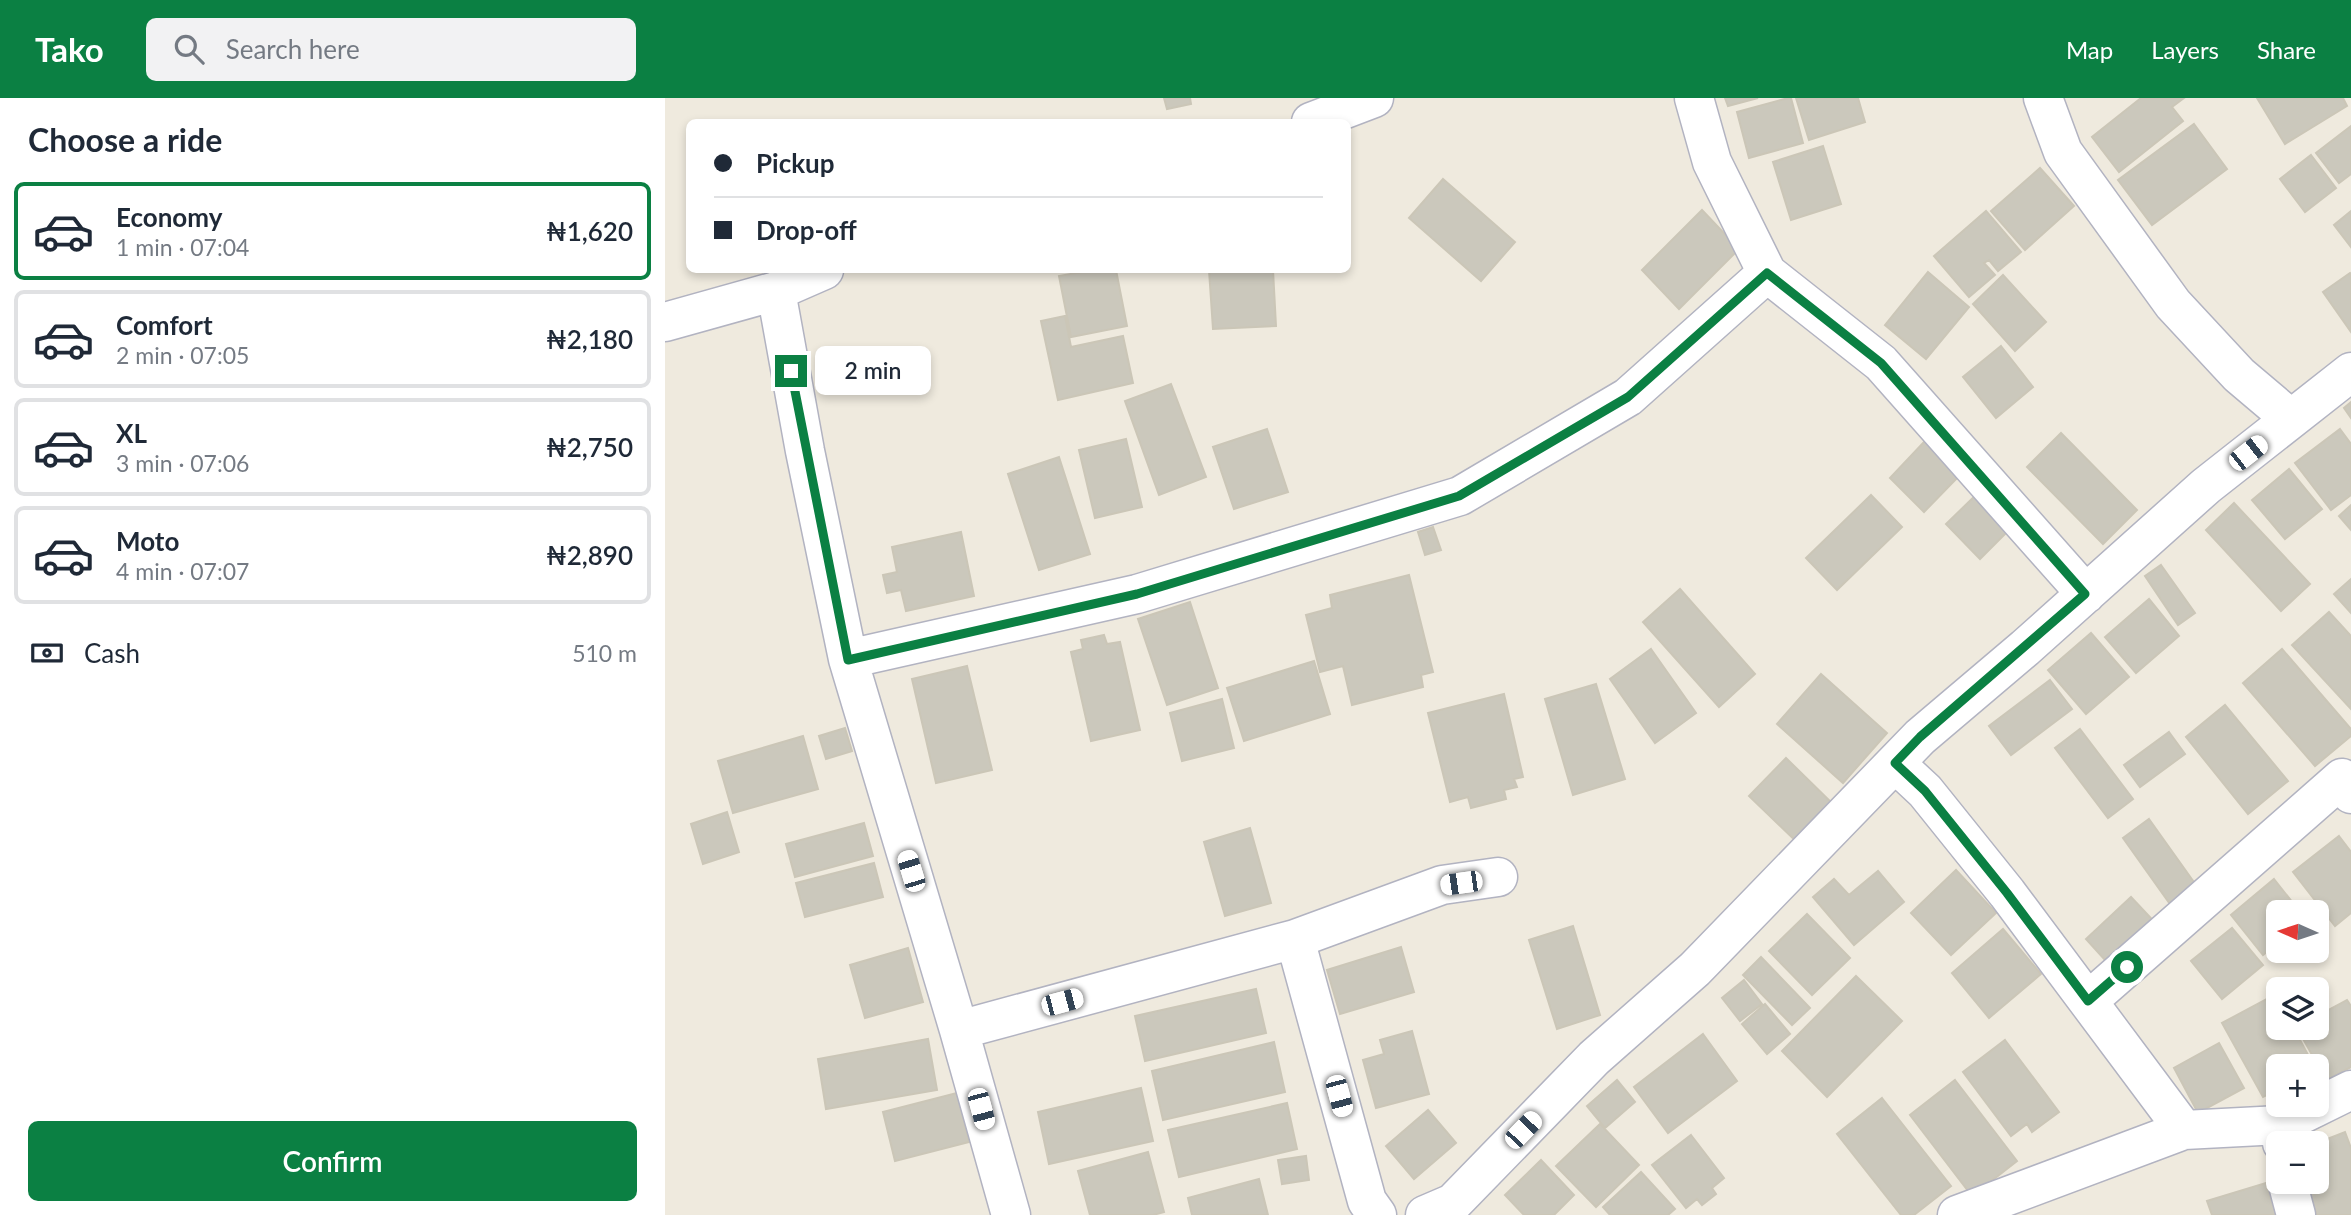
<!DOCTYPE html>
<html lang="en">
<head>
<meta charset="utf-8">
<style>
  body { margin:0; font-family:Lato,sans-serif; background:#f2f2f3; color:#1f2937; height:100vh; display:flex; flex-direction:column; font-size:26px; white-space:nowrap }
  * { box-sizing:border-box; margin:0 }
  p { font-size:23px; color:#747a83 }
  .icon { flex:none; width:38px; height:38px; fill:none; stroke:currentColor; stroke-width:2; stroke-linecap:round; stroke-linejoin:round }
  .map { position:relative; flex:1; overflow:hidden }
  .drawer { display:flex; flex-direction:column; background:#fff; width:665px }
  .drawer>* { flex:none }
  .top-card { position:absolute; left:21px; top:21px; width:665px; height:154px; border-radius:10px; box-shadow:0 4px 10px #0003; display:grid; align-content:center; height:154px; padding:0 28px; background:#fff }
  .needle { width:46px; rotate:273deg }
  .tools { position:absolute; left:1601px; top:802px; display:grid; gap:14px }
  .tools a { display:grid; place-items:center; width:63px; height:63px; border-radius:10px; background:#fff; box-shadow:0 4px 10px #0003; font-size:35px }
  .end { position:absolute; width:32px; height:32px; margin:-16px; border:9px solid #0b8043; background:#fff; box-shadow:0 0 0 4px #fff }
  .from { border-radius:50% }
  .bubble { position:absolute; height:49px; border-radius:10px; background:#fff; box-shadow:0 4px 10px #0003; font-size:23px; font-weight:600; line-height:49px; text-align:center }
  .car { position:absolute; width:21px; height:42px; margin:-21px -10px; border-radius:9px; box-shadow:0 0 5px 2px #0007; background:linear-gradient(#fff 24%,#345 0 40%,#fff 0 76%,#345 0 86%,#fff 0) }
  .top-card b { display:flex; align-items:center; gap:24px; height:66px; font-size:26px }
  .top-card b+b { border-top:2px solid #e0e1e3 }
  .top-card i { width:18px; height:18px; background:#1f2937 }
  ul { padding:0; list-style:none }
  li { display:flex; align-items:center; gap:21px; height:98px; margin:0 14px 10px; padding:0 14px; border:4px solid #e0e1e3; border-radius:10px }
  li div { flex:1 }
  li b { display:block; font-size:26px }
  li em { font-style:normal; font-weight:600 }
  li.current { border-color:#0b8043 }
  li>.icon { width:63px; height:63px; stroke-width:1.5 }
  h2 { padding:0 28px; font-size:32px; line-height:84px }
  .pay { display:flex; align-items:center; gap:18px; height:77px; padding:0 28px; font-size:26px }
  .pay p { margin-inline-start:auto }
  .primary-button { display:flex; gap:14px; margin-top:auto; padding:14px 28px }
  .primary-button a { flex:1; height:80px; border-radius:10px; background:#0b8043; color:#fff; font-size:28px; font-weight:600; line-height:80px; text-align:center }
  header { display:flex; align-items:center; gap:42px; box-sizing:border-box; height:98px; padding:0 35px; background:#0b8043; color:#fff }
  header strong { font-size:33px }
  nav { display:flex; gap:38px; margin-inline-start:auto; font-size:24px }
  .search { width:490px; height:63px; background:#f2f2f3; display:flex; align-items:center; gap:18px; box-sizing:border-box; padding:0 24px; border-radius:10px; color:#747a83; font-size:26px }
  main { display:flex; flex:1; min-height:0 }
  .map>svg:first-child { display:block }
  .building { fill:#cbc8bc; stroke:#cbc6b7; stroke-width:2 }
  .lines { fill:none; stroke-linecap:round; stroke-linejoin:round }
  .street-casing { stroke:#b2b3c1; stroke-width:41 }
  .street { stroke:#fff; stroke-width:38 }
  .route { stroke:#0b8043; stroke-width:9 }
</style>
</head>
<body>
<header>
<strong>Tako</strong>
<div class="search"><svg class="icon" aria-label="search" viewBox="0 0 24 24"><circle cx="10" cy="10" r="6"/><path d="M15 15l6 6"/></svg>Search here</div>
<nav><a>Map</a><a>Layers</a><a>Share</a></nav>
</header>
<main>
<section class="drawer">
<h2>Choose a ride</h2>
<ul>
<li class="current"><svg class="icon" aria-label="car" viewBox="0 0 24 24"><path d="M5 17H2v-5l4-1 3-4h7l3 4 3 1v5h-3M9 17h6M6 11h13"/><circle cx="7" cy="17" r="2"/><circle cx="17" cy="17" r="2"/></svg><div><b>Economy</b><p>1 min · 07:04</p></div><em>₦1,620</em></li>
<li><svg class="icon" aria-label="car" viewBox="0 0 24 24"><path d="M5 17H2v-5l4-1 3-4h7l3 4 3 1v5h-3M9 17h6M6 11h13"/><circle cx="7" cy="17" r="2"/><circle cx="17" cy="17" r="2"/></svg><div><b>Comfort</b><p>2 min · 07:05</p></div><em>₦2,180</em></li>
<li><svg class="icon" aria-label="car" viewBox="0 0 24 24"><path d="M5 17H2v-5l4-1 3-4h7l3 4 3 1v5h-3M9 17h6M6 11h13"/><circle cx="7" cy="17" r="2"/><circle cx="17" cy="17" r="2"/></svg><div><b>XL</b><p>3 min · 07:06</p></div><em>₦2,750</em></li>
<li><svg class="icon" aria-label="car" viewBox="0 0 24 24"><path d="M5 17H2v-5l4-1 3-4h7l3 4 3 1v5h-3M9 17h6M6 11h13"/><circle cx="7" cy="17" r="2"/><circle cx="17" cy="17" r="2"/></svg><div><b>Moto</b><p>4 min · 07:07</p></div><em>₦2,890</em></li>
</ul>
<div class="pay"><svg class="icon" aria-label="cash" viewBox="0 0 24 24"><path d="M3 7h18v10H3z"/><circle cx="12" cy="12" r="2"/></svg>Cash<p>510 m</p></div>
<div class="primary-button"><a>Confirm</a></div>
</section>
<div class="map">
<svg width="1686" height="1117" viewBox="0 0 1686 1117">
  <rect width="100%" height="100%" fill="#efeade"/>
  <!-- building -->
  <path class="building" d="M499,0H525L526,6L502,11Z
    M1060,0H1093L1063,8Z
    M1123,0H1126L1138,45L1084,60L1072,14Z
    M1131,0H1193L1200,24L1144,42Z
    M1476,0H1519L1507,9L1518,23L1454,74L1427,39Z
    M1592,0H1678L1682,8L1620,46Z
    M1529,26L1562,71L1487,127L1453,82Z
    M1686,28V76L1674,85L1651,55Z
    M1158,48L1176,106L1126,122L1108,64Z
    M1646,57L1671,90L1640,114L1615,81Z
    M1375,70L1409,108L1360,152L1326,113Z
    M778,81L850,144L816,183L744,120Z
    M1037,112L1074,151L1014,211L977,172Z
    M1321,113L1356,154L1333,173L1324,162L1319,165L1330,177L1304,199L1269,158Z
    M1686,113V149L1669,127Z
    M428,172H451L462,228L406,239L394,178Z
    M544,172H608L611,228L548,231Z
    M1263,174L1304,209L1261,261L1220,227Z
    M1685,175L1686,176V234L1658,194Z
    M1338,177L1381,224L1350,253L1308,206Z
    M400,218L406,249L458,238L468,285L393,302L376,223Z
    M1336,248L1368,289L1331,320L1298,279Z
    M506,286L541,379L494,397L460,303Z
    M1686,304V320L1679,310Z
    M602,331L623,394L569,411L548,349Z
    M1675,331L1686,346V397L1666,412L1630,365Z
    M1396,335L1472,412L1438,446L1362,369Z
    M461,341L477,409L430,420L414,352Z
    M1260,343L1295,377L1259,414L1225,380Z
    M394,359L425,456L374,472L343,376Z
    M1624,371L1657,411L1620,441L1587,402Z
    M1314,394L1347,429L1315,461L1281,426Z
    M1206,397L1237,429L1172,492L1141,460Z
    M1569,405L1645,486L1616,513L1541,432Z
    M1686,407V432L1674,418Z
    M768,429L776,452L760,457L753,434Z
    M296,434L309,498L241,513L236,492L222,495L218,477L232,474L227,449Z
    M1496,467L1530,515L1513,527L1480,478Z
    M744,477L768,574L756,577L758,589L687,607L678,568L655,574L641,517L667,510L665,497Z
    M1686,481V515L1669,496Z
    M1015,491L1090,576L1054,609L978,524Z
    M1484,501L1514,538L1471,575L1440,539Z
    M525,504L553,590L502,607L473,521Z
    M1664,514L1686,538V611L1627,547Z
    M1426,535L1464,579L1421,616L1383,572Z
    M439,537L442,546L455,544L475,632L426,643L406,554L418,551L416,542Z
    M986,551L1031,615L990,645L945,581Z
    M1617,551L1686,631V638L1650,668L1578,585Z
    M649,563L665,616L579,643L562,590Z
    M302,568L327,672L271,685L247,581Z
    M1156,576L1222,635L1178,685L1112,626Z
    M1385,582L1407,611L1346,657L1324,628Z
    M931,586L960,681L908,697L880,601Z
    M839,596L858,679L849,681L852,689L839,692L841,701L806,710L803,699L785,704L763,615Z
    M557,601L569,650L517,663L505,615Z
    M1560,607L1623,683L1583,716L1521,639Z
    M180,630L187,653L161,661L154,638Z
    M1415,631L1468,701L1443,720L1390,650Z
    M1504,634L1520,656L1475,689L1459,667Z
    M138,638L153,691L68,715L53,663Z
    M1121,660L1172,710L1136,748L1084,698Z
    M62,714L74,754L38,766L26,726Z
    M1484,721L1531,787L1505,806L1458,740Z
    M199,725L208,758L130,779L121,746Z
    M585,730L606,805L560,818L539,744Z
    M1674,738L1686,754V815L1670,828L1628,774Z
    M209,765L218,799L140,819L131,785Z
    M1291,772L1331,815L1286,857L1246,815Z
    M1213,773L1239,804L1189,847L1148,799L1169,781L1184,797Z
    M1609,781L1635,814H1614V844L1598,857L1566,817Z
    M1466,799L1497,832L1451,874L1421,841Z
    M1142,816L1185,860L1147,897L1104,853Z
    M908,828L935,917L892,931L864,842Z
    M1567,830L1598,867L1557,901L1526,863Z
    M1338,831L1376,876L1324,920L1287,875Z
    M736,849L749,894L675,916L662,872Z
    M243,850L258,904L200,920L185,867Z
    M1096,859L1145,910L1127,927L1078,877Z
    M1191,878L1237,923L1162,999L1117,953Z
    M1079,882L1097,906L1075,923L1057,900Z
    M591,891L601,935L480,963L470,918Z
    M1611,896L1614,901V929H1628L1649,968H1614V991L1598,999L1557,925Z
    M1682,902L1686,908V969L1661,982L1632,930L1652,929V918Z
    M1100,906L1125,936L1102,956L1077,926Z
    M747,933L764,996L711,1010L698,962L719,956L715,942Z
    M1038,936L1072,983L1003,1035L969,989Z
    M263,941L272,992L161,1011L153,961Z
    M1340,942L1394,1014L1367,1034L1362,1026L1346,1038L1298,974Z
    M609,944L620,994L498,1022L487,973Z
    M1554,945L1579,990L1533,1015L1509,970Z
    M952,982L970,1004L940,1030L922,1008Z
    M1290,982L1352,1063L1307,1098L1245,1017Z
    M476,990L488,1043L384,1066L373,1014Z
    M292,995L304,1044L230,1063L218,1014Z
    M1217,1000L1286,1088L1249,1117H1236L1172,1036Z
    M622,1005L632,1051L514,1079L503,1032Z
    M763,1012L791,1045L749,1081L721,1048Z
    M935,1026L974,1067L931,1109L891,1068Z
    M1680,1034L1686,1050V1117H1652L1639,1083H1652V1045Z
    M1026,1037L1059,1080L1047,1090L1051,1096L1037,1107L1032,1101L1021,1110L987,1067Z
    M483,1054L499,1114L488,1117H425L413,1073Z
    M641,1058L644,1082L617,1086L613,1062Z
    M876,1062L909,1097L889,1117H859L840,1097Z
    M976,1074L1010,1111L1003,1117H945L938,1109Z
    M594,1081L603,1117H527L523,1100Z
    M1601,1085L1611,1117H1547L1542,1103Z"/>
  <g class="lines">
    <defs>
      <path id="street" d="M1029,0L1047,64L1102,175L1216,265L1421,496
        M1378,0L1398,54L1508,206L1574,277L1626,321
        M646,24L709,0
        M111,193L140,353L183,561L294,932L346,1117
        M0,224L111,193L159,172
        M183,561L472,496L795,398L963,299L1102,175
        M1230,665L1260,693L1342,795L1519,1032
        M630,841L702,1103L712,1117
        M1423,903L1677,680L1686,696
        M294,932L630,841L777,787L833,779
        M1617,1045L1615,1027L1686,992
        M1622,1083L1631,1117
        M760,1117L788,1105L929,960L1030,871L1255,639L1360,550L1541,388L1686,274
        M1292,1117L1519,1032L1615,1027"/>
    </defs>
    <!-- street casing -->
    <use href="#street" class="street-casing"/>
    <!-- street -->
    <use href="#street" class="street"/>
  </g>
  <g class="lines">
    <!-- route -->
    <path class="route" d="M126,273L183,562L472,496L794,398L963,299L1102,175L1216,265L1420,496L1255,639L1230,665L1260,693L1342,795L1423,903L1462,869"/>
  </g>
</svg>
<div class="tools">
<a><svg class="needle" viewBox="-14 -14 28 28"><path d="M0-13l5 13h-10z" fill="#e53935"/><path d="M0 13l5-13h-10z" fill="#747a83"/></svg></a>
<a><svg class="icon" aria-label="layers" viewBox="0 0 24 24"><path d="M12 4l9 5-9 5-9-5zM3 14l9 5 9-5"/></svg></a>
<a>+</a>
<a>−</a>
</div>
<i class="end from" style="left:1462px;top:869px"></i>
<i class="end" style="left:126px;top:273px"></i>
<div class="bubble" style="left:150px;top:248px;width:116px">2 min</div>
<i class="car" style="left:1583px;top:355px;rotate:52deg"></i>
<i class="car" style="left:246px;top:773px;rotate:343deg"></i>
<i class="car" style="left:796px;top:785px;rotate:262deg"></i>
<i class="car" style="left:397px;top:904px;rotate:75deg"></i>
<i class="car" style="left:674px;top:998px;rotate:165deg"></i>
<i class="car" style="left:316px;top:1011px;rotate:165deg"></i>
<i class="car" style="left:858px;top:1032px;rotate:44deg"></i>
<div class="top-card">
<b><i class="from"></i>Pickup</b>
<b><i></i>Drop-off</b>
</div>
</div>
</main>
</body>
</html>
